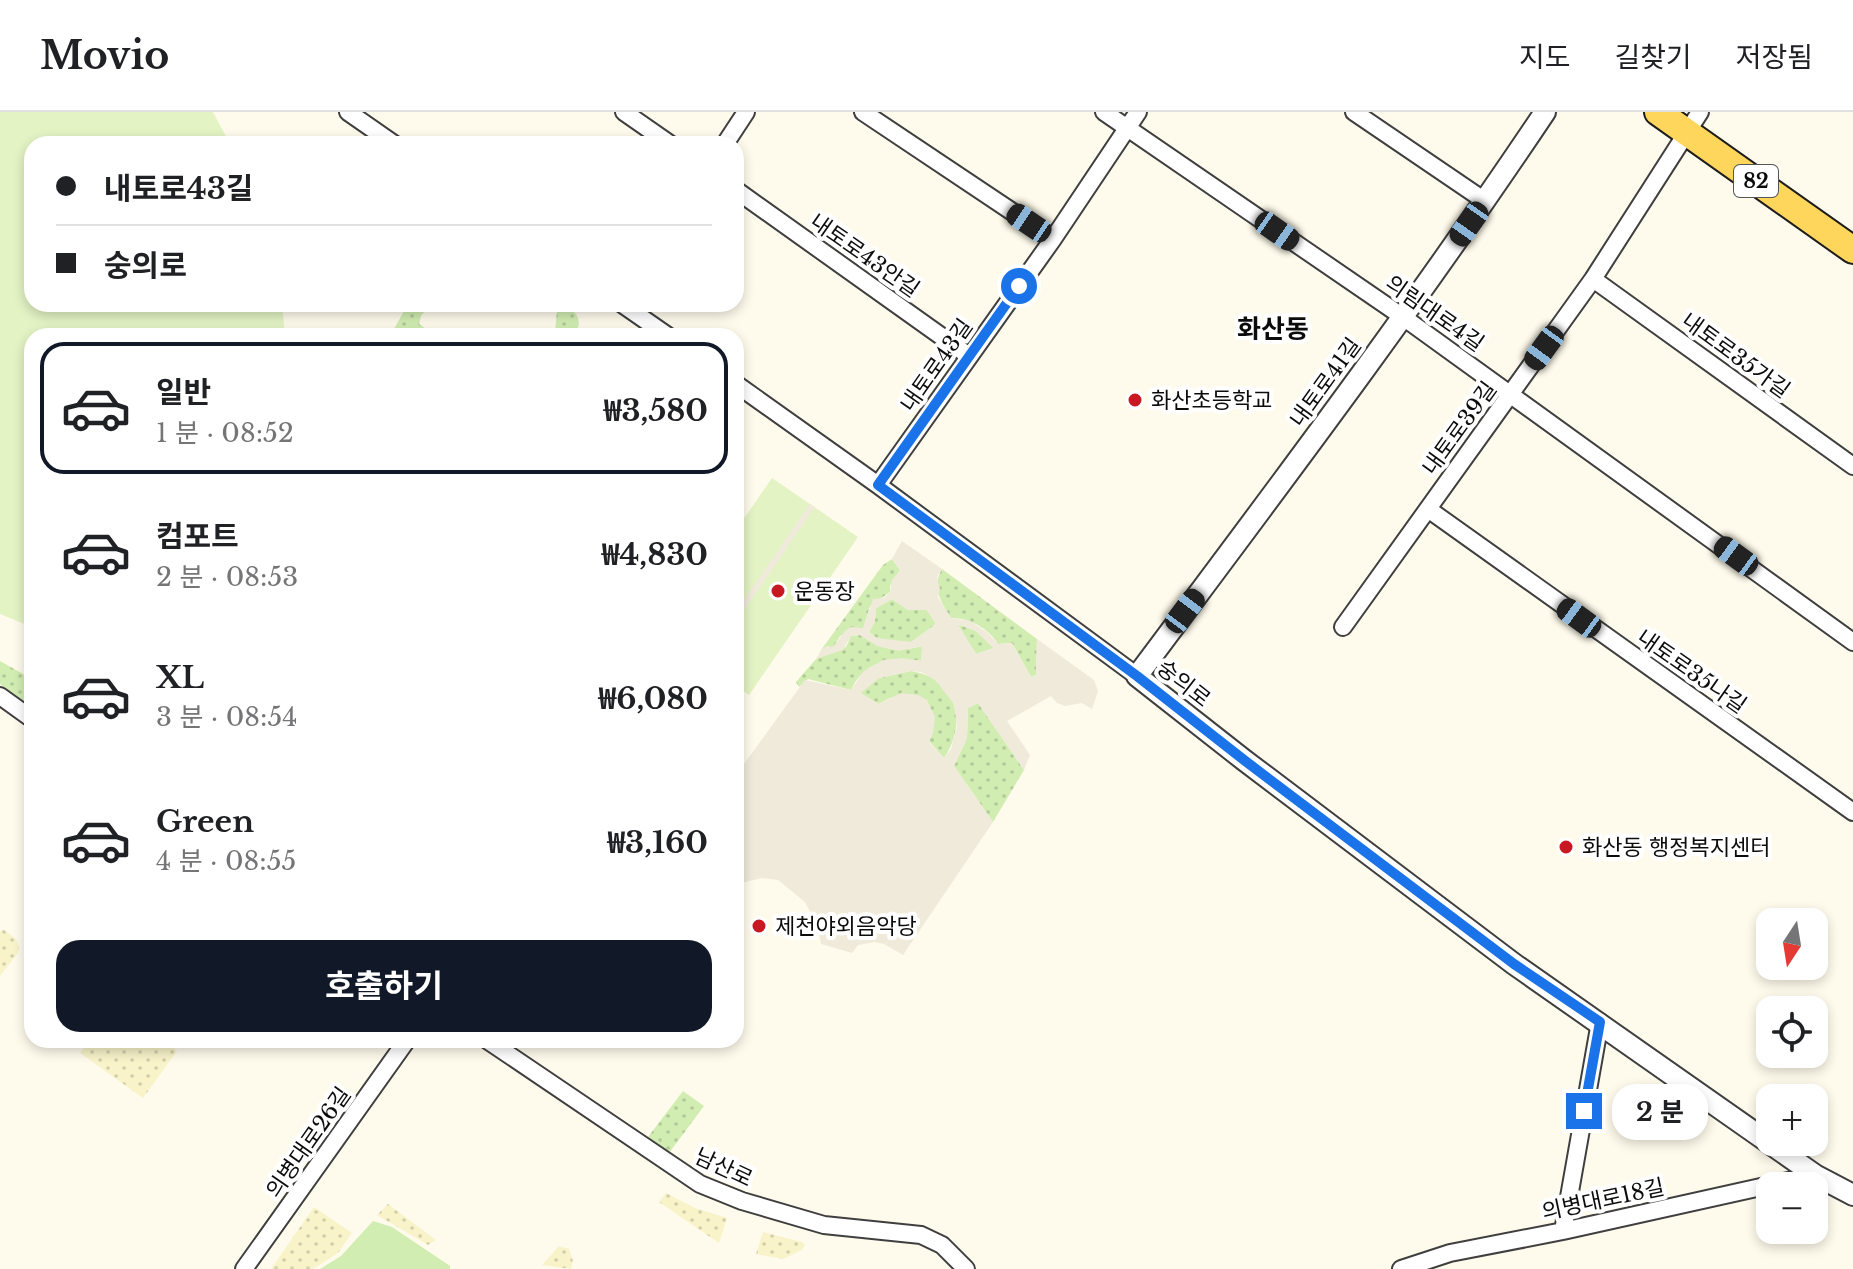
<!DOCTYPE html>
<html lang="ko">
<head>
<meta charset="utf-8">
<style>
  body { margin:0; font-family:"Libre Baskerville","Noto Sans KR",serif; background:#f6f6f6; color:#202124; height:100vh; display:flex; flex-direction:column; font-size:30px; white-space:nowrap }
  * { box-sizing:border-box; margin:0 }
  p { font-size:26px; color:#757577 }
  .icon { flex:none; width:44px; height:44px; fill:none; stroke:currentColor; stroke-width:2; stroke-linecap:round; stroke-linejoin:round }
  .map { position:relative; flex:1; overflow:hidden }
  .sheet { position:absolute; left:24px; top:216px; width:720px; height:720px; display:flex; flex-direction:column; background:#fff; border-radius:24px; box-shadow:0 4px 12px #0003 }
  .sheet>* { flex:none }
  .banner { position:absolute; left:24px; top:24px; width:720px; height:176px; border-radius:24px; box-shadow:0 4px 12px #0003; display:grid; align-content:center; height:176px; padding:0 32px; background:#fff }
  .needle { width:52px; rotate:192deg }
  .tools { position:absolute; left:1756px; top:796px; display:grid; gap:16px }
  .tools a { display:grid; place-items:center; width:72px; height:72px; border-radius:16px; background:#fff; box-shadow:0 4px 12px #0003; font-size:40px }
  .end { position:absolute; width:36px; height:36px; margin:-18px; border:10px solid #1a73e8; background:#fff; box-shadow:0 0 0 4px #fff }
  .from { border-radius:50% }
  .bubble { position:absolute; height:56px; border-radius:24px; background:#fff; box-shadow:0 4px 12px #0003; font-size:26px; font-weight:700; line-height:56px; text-align:center }
  .car { position:absolute; width:24px; height:48px; margin:-24px -12px; border-radius:10px; box-shadow:0 0 6px 2px #0007; background:linear-gradient(#222 24%,#8ab4d8 0 40%,#222 0 76%,#8ab4d8 0 86%,#222 0) }
  .banner b { display:flex; align-items:center; gap:28px; height:76px; font-size:30px }
  .banner b+b { border-top:2px solid #e0e0e0 }
  .banner i { width:20px; height:20px; background:#202124 }
  ul { padding:14px 0 0; list-style:none }
  li { display:flex; align-items:center; gap:24px; height:132px; margin:0 16px 12px; padding:0 16px; border:4px solid transparent; border-radius:24px }
  li div { flex:1 }
  li b { display:block; font-size:30px }
  li em { font-style:normal; font-weight:700 }
  li.current { border-color:#111827 }
  li>.icon { width:72px; height:72px; stroke-width:1.5 }
  .primary-button { display:flex; gap:16px; margin-top:auto; padding:16px 32px }
  .primary-button a { flex:1; height:92px; border-radius:24px; background:#111827; color:#fff; font-size:32px; font-weight:700; line-height:92px; text-align:center }
  header { display:flex; align-items:center; gap:48px; box-sizing:border-box; height:112px; padding:0 40px; background:#fff; border-bottom:2px solid #e0e0e0 }
  header strong { font-size:38px }
  nav { display:flex; gap:44px; margin-inline-start:auto; font-size:28px }
  .map>svg:first-child { display:block }
  .farmland { fill:url(#farmland-dots) }
  .grass { fill:url(#grass-dots) }
  .park { fill:#d1edb2 }
  .pitch { fill:#e3f3c4 }
  .plaza { fill:#efeada; fill-rule:evenodd }
  .lines { fill:none; stroke-linecap:round; stroke-linejoin:round }
  .minor-casing { stroke:#3f3f3f; stroke-width:20 }
  .tertiary-casing { stroke:#3f3f3f; stroke-width:24 }
  .primary-casing { stroke:#1d1d1d; stroke-width:30 }
  .minor { stroke:#fff; stroke-width:16 }
  .tertiary { stroke:#fff; stroke-width:20 }
  .primary { stroke:#ffd65c; stroke-width:26 }
  .route { stroke:#1a73e8; stroke-width:10 }
  .poi-dot { fill:#c81822; stroke:#fff; stroke-width:3 }
  .labels { text-anchor:middle; stroke-width:8; stroke-linejoin:round; paint-order:stroke }
  .shield { fill:#fff; stroke:#555; stroke-width:2 }
  .shield-label { font-size:20px; font-weight:bold; fill:#0c0c0c }
  .street-label { font-size:22px; fill:#0c0c0c; stroke:#fff }
  .poi-label { font-size:22px; fill:#0c0c0c; stroke:#fff; text-anchor:start }
  .quarter-label { font-size:26px; font-weight:bold; fill:#0c0c0c; stroke:#fff }
</style>
</head>
<body>
<header>
<strong>Movio</strong>
<nav><a>지도</a><a>길찾기</a><a>저장됨</a></nav>
</header>
<div class="map">
<svg width="1853" height="1157" viewBox="0 0 1853 1157">
  <defs>
    <pattern id="farmland-dots" width="8" height="8" patternUnits="userSpaceOnUse" patternTransform="scale(2)"><rect width="8" height="8" fill="#f8f3c9"/><path d="M2 2h.1M6 6h.1" fill="none" stroke="#d3cfab" stroke-width="1.8" stroke-linecap="round"/></pattern>
    <pattern id="grass-dots" width="8" height="8" patternUnits="userSpaceOnUse" patternTransform="scale(2)"><rect width="8" height="8" fill="#d1edb2"/><path d="M2 2h.1M6 6h.1" fill="none" stroke="#b2ca98" stroke-width="1.8" stroke-linecap="round"/></pattern>
  </defs>
  <rect width="100%" height="100%" fill="#fffbec"/>
  <!-- farmland -->
  <path class="farmland" d="M3,817L16,827L19,834L18,841L0,864V820Z
    M90,928H162L177,939L143,986L80,941Z
    M666,1081L695,1096L727,1106L719,1131L659,1090Z
    M388,1092L436,1128L428,1133L377,1103Z
    M314,1095L352,1121L338,1141L313,1157H271Z
    M763,1120L802,1130L805,1133L802,1138L783,1147L756,1142Z
    M559,1134L569,1137L573,1149L571,1157L542,1153Z"/>
  <!-- grass -->
  <path class="grass" d="M408,192H430L421,204L419,212L437,224H390Z
    M548,192C568,192 588,202 574,224H560L555,220L557,198Z
    M892,447L900,458L890,474V480L870,494L863,517L840,524L833,536L827,534L821,538L883,453Z
    M942,457L1037,527L1036,563L1031,565L1012,531L998,532C988,516 970,506 951,506C941,490 931,475 942,457Z
    M892,487L908,498H927L936,512L911,530L889,529L877,526L869,520L875,509L876,496Z
    M957,512L976,519L994,536L976,542Z
    M860,523C885,538 893,541 923,534L921,549C892,545 865,548 851,578L808,567L799,575L796,570L816,547L846,535L851,524Z
    M0,549L32,567V595L0,572Z
    M911,559C957,566 968,611 944,646L929,629L927,588C910,578 895,582 879,592L860,581L879,566Z
    M978,591L1024,658L993,710L954,654L967,626L968,596Z
    M683,979L704,994L669,1041L648,1025Z"/>
  <!-- park -->
  <path class="park" d="M373,1109L392,1115L450,1154V1157H320L341,1144Z"/>
  <!-- pitch -->
  <path class="pitch" d="M0,0H213L230,32H32V192H282L285,224H32V515L0,502Z
    M772,366L858,425L749,583L736,574V418Z"/>
  <!-- plaza -->
  <path class="plaza" d="M810,392L815,395L736,510V499Z
    M902,429L942,457L937,465L940,477L938,485L951,506L970,509L987,520L998,532L1012,531L1031,565L1036,563L1037,527L1094,568L1098,579L1092,597L1082,591L1065,594L1057,591L1051,584L1007,609L1030,643L1024,658L978,591L968,596L967,626L954,654L993,710L903,843L884,832L875,830L858,833L852,841L821,832L818,815L805,790L778,768L762,766L736,772V663L805,568L851,578L863,560L883,548L902,546L921,549L922,534L899,539L877,534L860,523L851,524L843,538L816,547L821,538L827,534L833,535L845,519L851,515L863,516L873,487L884,486L890,480L892,468L900,458L892,447ZM892,487L908,498H927L936,512L911,530L877,526L869,520L875,509L876,496ZM958,512L976,519L993,536L976,542ZM911,559L921,560L935,568L954,592L957,615L951,637L944,646L929,630L933,621L935,605L927,588L918,583L901,581L879,592L861,581L879,566Z"/>
  <g class="lines">
    <defs>
      <path id="minor" d="M348,0L394,32
        M624,0L670,32
        M863,0L1053,127
        M1104,0L1403,205L1853,530
        M1354,0L1485,89
        M725,32L746,0
        M736,78L969,244
        M1593,167L1853,354
        M622,192L668,224
        M736,272L878,373L1137,564
        M878,373L1053,127L1138,0
        M1428,397L1853,700
        M1343,515L1593,167L1700,0
        M0,584L32,607
        M487,928L700,1072L742,1089L824,1113L921,1123L942,1133L966,1157
        M1563,1119L1600,910
        M244,1157L407,928
        M1401,1157L1450,1141L1563,1119L1815,1063"/>
      <path id="tertiary" d="M1545,0C1416,193 1276,378 1137,564L1244,648L1514,852L1815,1063L1853,1083"/>
      <path id="primary" d="M1658,0L1853,138"/>
    </defs>
    <!-- minor casing -->
    <use href="#minor" class="minor-casing"/>
    <!-- tertiary casing -->
    <use href="#tertiary" class="tertiary-casing"/>
    <!-- primary casing -->
    <use href="#primary" class="primary-casing"/>
    <!-- minor -->
    <use href="#minor" class="minor"/>
    <!-- tertiary -->
    <use href="#tertiary" class="tertiary"/>
    <!-- primary -->
    <use href="#primary" class="primary"/>
  </g>
  <g class="lines">
    <!-- route -->
    <path class="route" d="M1019,174L878,373L1137,564L1244,648L1514,852L1600,910L1584,999"/>
  </g>
  <!-- markers -->
  <g class="poi-dot">
    <circle cx="1135" cy="288" r="8"/>
    <circle cx="778" cy="479" r="8"/>
    <circle cx="1566" cy="735" r="8"/>
    <circle cx="759" cy="814" r="8"/>
  </g>
  <g class="labels">
    <!-- shield labels -->
    <rect class="shield" x="1734" y="53" width="44" height="32" rx="6"/>
    <g class="shield-label">
      <text x="1756" y="76">82</text>
    </g>
    <!-- street labels -->
    <g class="street-label">
      <text transform="translate(865 143) rotate(35)" y="8">내토로43안길</text>
      <text transform="translate(1435 201) rotate(35)" y="8">의림대로4길</text>
      <text transform="translate(1736 243) rotate(36)" y="8">내토로35가길</text>
      <text transform="translate(936 253) rotate(-55)" y="8">내토로43길</text>
      <text transform="translate(1325 270) rotate(-54)" y="8">내토로41길</text>
      <text transform="translate(1459 316) rotate(-54)" y="8">내토로39길</text>
      <text transform="translate(1692 559) rotate(35)" y="8">내토로35나길</text>
      <text transform="translate(1184 571) rotate(38)" y="8">숭의로</text>
      <text transform="translate(308 1030) rotate(-55)" y="8">의병대로26길</text>
      <text transform="translate(724 1055) rotate(25)" y="8">남산로</text>
      <text transform="translate(1603 1087) rotate(-12)" y="8">의병대로18길</text>
    </g>
    <!-- poi labels -->
    <g class="poi-label">
      <text x="1151" y="296">화산초등학교</text>
      <text x="794" y="487">운동장</text>
      <text x="1582" y="743">화산동 행정복지센터</text>
      <text x="775" y="822">제천야외음악당</text>
    </g>
    <!-- quarter labels -->
    <g class="quarter-label">
      <text x="1273" y="226">화산동</text>
    </g>
  </g>
</svg>
<div class="tools">
<a><svg class="needle" viewBox="-14 -14 28 28"><path d="M0-13l5 13h-10z" fill="#e53935"/><path d="M0 13l5-13h-10z" fill="#757577"/></svg></a>
<a><svg class="icon" aria-label="locate" viewBox="0 0 24 24"><circle cx="12" cy="12" r="6"/><path d="M12 2v4M12 18v4M2 12h4M18 12h4"/></svg></a>
<a>+</a>
<a>−</a>
</div>
<i class="end from" style="left:1019px;top:174px"></i>
<i class="end" style="left:1584px;top:999px"></i>
<div class="bubble" style="left:1612px;top:972px;width:96px">2 분</div>
<i class="car" style="left:1029px;top:111px;rotate:304deg"></i>
<i class="car" style="left:1469px;top:112px;rotate:215deg"></i>
<i class="car" style="left:1277px;top:119px;rotate:125deg"></i>
<i class="car" style="left:1544px;top:236px;rotate:216deg"></i>
<i class="car" style="left:1736px;top:444px;rotate:306deg"></i>
<i class="car" style="left:1185px;top:499px;rotate:37deg"></i>
<i class="car" style="left:1579px;top:506px;rotate:306deg"></i>
<div class="banner">
<b><i class="from"></i>내토로43길</b>
<b><i></i>숭의로</b>
</div>
<section class="sheet">
<ul>
<li class="current"><svg class="icon" aria-label="car" viewBox="0 0 24 24"><path d="M5 17H2v-5l4-1 3-4h7l3 4 3 1v5h-3M9 17h6M6 11h13"/><circle cx="7" cy="17" r="2"/><circle cx="17" cy="17" r="2"/></svg><div><b>일반</b><p>1 분 · 08:52</p></div><em>₩3,580</em></li>
<li><svg class="icon" aria-label="car" viewBox="0 0 24 24"><path d="M5 17H2v-5l4-1 3-4h7l3 4 3 1v5h-3M9 17h6M6 11h13"/><circle cx="7" cy="17" r="2"/><circle cx="17" cy="17" r="2"/></svg><div><b>컴포트</b><p>2 분 · 08:53</p></div><em>₩4,830</em></li>
<li><svg class="icon" aria-label="car" viewBox="0 0 24 24"><path d="M5 17H2v-5l4-1 3-4h7l3 4 3 1v5h-3M9 17h6M6 11h13"/><circle cx="7" cy="17" r="2"/><circle cx="17" cy="17" r="2"/></svg><div><b>XL</b><p>3 분 · 08:54</p></div><em>₩6,080</em></li>
<li><svg class="icon" aria-label="car" viewBox="0 0 24 24"><path d="M5 17H2v-5l4-1 3-4h7l3 4 3 1v5h-3M9 17h6M6 11h13"/><circle cx="7" cy="17" r="2"/><circle cx="17" cy="17" r="2"/></svg><div><b>Green</b><p>4 분 · 08:55</p></div><em>₩3,160</em></li>
</ul>
<div class="primary-button"><a>호출하기</a></div>
</section>
</div>
</body>
</html>
